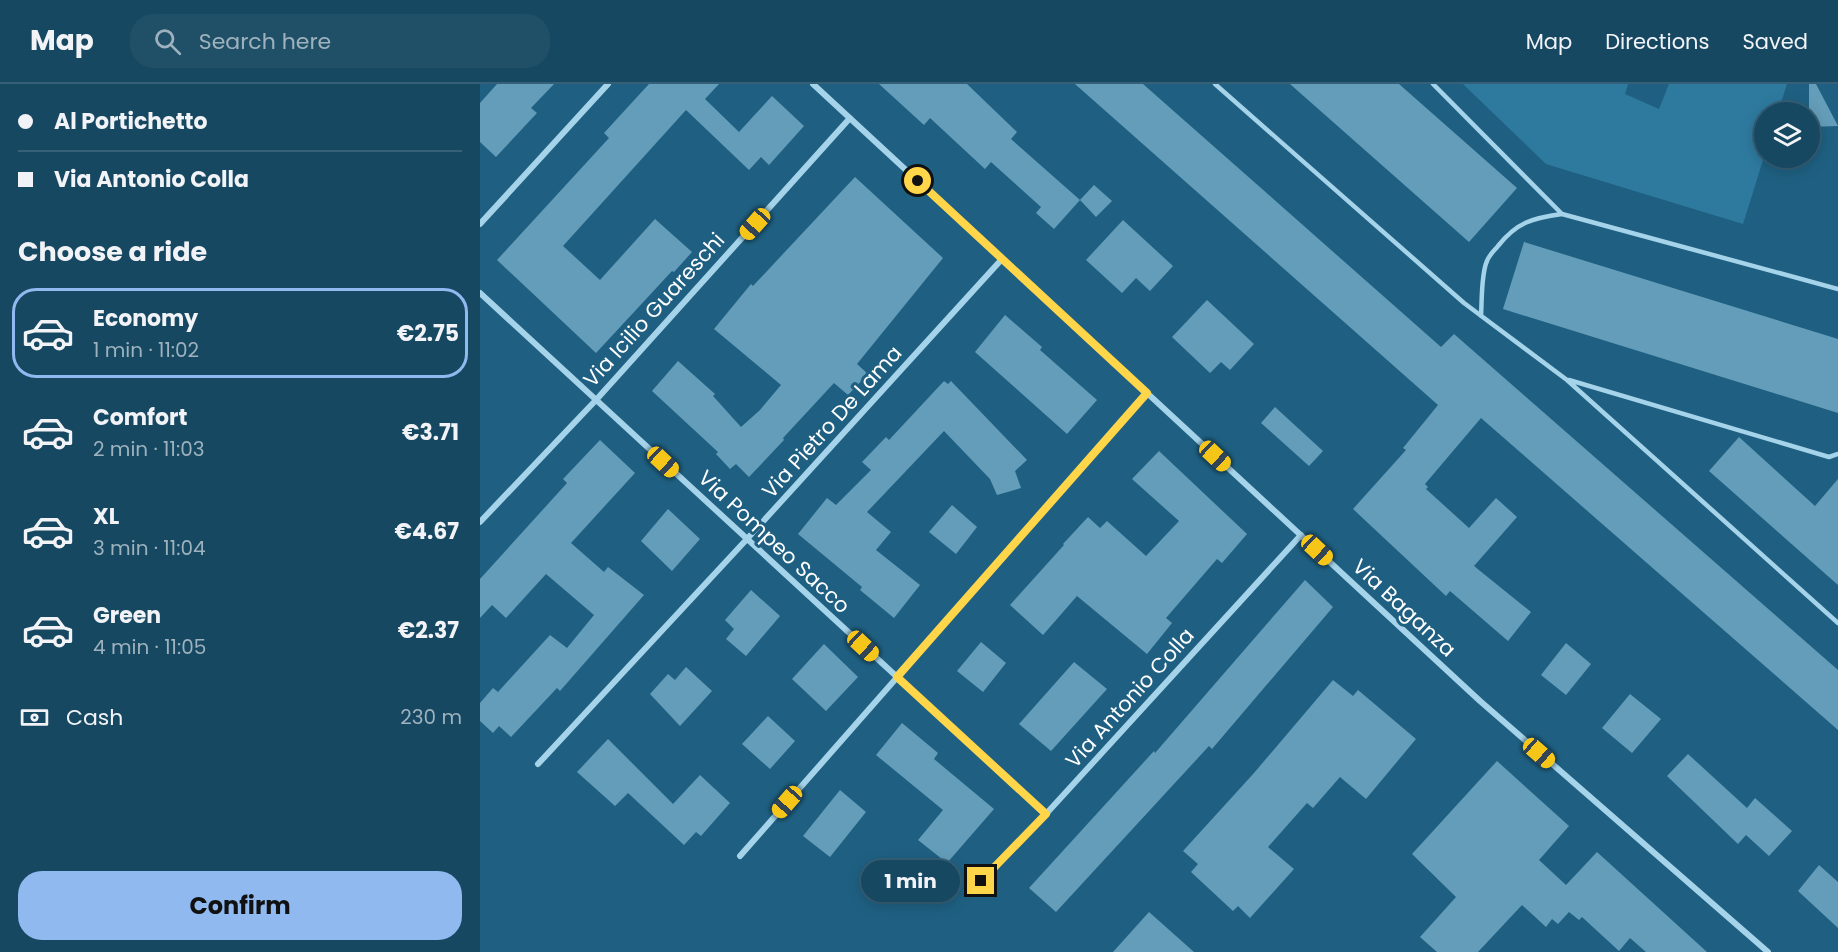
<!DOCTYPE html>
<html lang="en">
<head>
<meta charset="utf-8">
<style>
  body { margin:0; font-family:Poppins,sans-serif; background:#204f68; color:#f1f3f6; height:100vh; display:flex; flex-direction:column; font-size:22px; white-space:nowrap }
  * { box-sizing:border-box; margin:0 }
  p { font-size:20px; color:#9eb2be }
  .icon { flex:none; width:33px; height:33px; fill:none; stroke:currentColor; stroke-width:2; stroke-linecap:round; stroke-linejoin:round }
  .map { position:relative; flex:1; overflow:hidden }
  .panel { display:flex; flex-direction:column; background:#174862; width:480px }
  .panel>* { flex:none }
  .hud { display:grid; align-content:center; height:132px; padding:0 18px; background:#174862 }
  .controls { position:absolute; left:1274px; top:18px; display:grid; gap:12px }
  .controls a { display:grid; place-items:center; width:66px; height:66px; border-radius:50%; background:#174862; box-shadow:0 3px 15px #0003,0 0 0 2px #366077; font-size:30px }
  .end { position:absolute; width:27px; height:27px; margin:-14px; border:8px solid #ffd54a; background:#111; box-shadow:0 0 0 3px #111 }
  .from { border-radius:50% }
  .bubble { position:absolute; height:42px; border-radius:21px; background:#174862; box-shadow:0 3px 15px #0003,0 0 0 2px #366077; font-size:20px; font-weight:700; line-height:42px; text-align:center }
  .car { position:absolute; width:18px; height:36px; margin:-18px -9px; border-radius:8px; box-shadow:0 0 4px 2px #0007; background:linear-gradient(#f5c518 24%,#345 0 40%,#f5c518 0 76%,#345 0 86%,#f5c518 0) }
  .hud b { display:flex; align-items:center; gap:21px; height:57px; font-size:22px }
  .hud b+b { border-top:2px solid #366077 }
  .hud i { width:15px; height:15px; background:#f1f3f6 }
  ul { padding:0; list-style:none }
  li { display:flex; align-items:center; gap:18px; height:90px; margin:0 12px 9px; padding:0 6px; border:3px solid transparent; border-radius:24px }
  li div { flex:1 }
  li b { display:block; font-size:22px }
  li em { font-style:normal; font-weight:700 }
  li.active { border-color:#90b9f0 }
  li>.icon { width:54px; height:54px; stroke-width:1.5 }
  h2 { padding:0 18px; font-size:27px; line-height:72px }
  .pay { display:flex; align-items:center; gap:15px; height:66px; padding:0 18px; font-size:22px }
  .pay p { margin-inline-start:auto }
  .primary-button { display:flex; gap:12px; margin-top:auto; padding:12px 18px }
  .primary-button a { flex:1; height:69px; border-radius:24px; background:#90b9f0; color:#111; font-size:24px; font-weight:700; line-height:69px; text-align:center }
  header { display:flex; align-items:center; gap:36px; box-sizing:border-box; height:84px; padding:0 30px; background:#174862; border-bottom:2px solid #366077 }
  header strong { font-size:28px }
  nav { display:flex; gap:33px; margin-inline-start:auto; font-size:21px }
  .search { width:420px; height:54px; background:#204f68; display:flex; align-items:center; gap:15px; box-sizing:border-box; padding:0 21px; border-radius:24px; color:#9eb2be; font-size:22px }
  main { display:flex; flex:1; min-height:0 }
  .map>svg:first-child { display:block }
  .green { fill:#2e7a9f }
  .building { fill:#649db9 }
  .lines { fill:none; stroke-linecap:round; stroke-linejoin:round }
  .lane { stroke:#a5d3e9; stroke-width:4.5 }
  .street { stroke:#a5d3e9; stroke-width:6 }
  .route { stroke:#ffd54a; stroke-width:8 }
  .labels { text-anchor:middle; stroke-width:6; stroke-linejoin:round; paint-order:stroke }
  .street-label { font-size:21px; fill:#fff; stroke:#1f6082 }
</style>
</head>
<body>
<header>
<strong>Map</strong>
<div class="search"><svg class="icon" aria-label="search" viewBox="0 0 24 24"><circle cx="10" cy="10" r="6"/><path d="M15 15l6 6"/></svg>Search here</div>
<nav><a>Map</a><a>Directions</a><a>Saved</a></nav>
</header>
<main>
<section class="panel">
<div class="hud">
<b><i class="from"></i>Al Portichetto</b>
<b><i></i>Via Antonio Colla</b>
</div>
<h2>Choose a ride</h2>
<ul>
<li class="active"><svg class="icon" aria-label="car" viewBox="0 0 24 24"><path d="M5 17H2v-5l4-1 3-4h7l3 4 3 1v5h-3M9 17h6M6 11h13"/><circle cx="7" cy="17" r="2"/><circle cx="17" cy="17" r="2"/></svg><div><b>Economy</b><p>1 min · 11:02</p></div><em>€2.75</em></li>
<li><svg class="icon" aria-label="car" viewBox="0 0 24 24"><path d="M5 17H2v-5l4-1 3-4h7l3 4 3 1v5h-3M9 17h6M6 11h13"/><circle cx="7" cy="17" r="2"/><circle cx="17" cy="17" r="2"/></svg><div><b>Comfort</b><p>2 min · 11:03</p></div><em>€3.71</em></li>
<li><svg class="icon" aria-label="car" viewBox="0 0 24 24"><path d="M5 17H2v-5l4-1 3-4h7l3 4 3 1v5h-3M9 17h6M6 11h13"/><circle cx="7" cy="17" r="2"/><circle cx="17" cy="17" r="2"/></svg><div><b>XL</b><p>3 min · 11:04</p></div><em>€4.67</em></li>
<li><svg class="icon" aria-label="car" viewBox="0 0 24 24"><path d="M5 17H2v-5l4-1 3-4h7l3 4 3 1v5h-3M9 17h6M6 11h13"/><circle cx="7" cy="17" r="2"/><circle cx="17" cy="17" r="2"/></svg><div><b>Green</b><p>4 min · 11:05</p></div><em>€2.37</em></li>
</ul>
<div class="pay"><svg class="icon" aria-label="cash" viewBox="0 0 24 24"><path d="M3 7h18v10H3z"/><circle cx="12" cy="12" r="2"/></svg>Cash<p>230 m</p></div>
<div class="primary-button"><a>Confirm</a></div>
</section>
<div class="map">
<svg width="1358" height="868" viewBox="0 0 1358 868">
  <rect width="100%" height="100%" fill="#1f6082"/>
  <!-- green -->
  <path class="green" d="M983,0H1148L1145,10L1179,25L1189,0H1307L1298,28H1284V73L1263,140L1066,80Z"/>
  <!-- building -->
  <path class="building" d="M17,0H74L51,24L57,29L16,73L0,58V19Z
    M169,0H239L225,15L259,48L292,12L324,42L289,81L281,73L269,86L206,26L83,162L120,196L175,135L212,168L194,188L192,187L116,269L17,176L129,54L124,49Z
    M399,0H487L537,48L531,55L600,116L574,145L556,129L561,123L511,78L505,85L450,34L444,41Z
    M595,0H663L961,263L974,250L1358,586V646L1001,334L945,400L948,403L946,405L989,444L1016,414L1037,433L994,482L1051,528L1028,557L970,507L966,512L873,425L926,366L923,364L958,321Z
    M810,0H919L1037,104L989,158Z
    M1329,0H1336L1358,42L1329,43Z
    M375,93L463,174L377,280L388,290L368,311L354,299L303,354L304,356L269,393L256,380L250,385L236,370L238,368L172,307L198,277L235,310L233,312L261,343L280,326L301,301L234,245L271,200L273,202Z
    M614,101L632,117L616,133L600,116Z
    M643,136L693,182L670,207L656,194L642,209L606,176Z
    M1044,158L1358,255V329L1023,225Z
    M727,216L774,260L750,286L741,278L730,289L692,253Z
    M525,231L562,263L560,266L617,316L587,350L495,268Z
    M464,297L468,300L471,297L547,376L535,387L541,404L517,411L510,395L464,347L387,428L411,448L396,466L440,501L414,534L380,506L382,503L318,450L347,414L356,421L391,386L382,378L406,353L409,356Z
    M795,323L843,367L829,382L781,339Z
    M1259,353L1335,422L1358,395V501L1229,387Z
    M120,356L155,389L91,459L124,488L128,483L164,511L80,607L77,604L31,653L19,642L13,649L0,637V619L13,604L18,608L70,551L87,564L114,531L66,490L26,534L12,521L0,534V495L87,399L83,395Z
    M679,367L767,450L742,479L737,475L686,534L692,539L667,570L597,512L563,551L530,521L584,461L583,460L608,433L620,444L627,437L666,472L699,437L652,395Z
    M472,421L497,443L476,470L449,448Z
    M188,425L220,455L192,487L161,457Z
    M825,496L853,523L732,665L729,662L576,828L549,804L674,667L675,669Z
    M271,506L300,532L266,572L246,555L254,545L245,536Z
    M501,558L526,579L503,608L477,587Z
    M1086,559L1111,580L1086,611L1061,591Z
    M344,560L378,593L346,627L312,595Z
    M594,578L627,605L571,667L539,640Z
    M206,583L232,607L200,642L170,610L188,590L195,596Z
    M853,596L873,612L878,606L936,655L886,715L860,693L833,724L827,719L788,763L814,785L770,834L758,822L753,827L711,788L718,780L703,767L774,689Z
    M1150,610L1181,635L1152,669L1122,644Z
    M288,632L315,657L290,685L262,660Z
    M422,639L458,669L454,675L514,725L467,779L438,756L463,726L396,671Z
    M128,655L193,720L220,691L250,719L221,752L216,748L204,761L148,709L135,722L97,688Z
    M1208,670L1267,724L1275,714L1312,747L1289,772L1266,751L1258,760L1187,692Z
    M1017,677L1089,742L1059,776L1086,801L1117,768L1227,868H1166L1150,854L1139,867L1102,833L1099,836L1089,828L1078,840L1072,835L1066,843L1042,821L998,868H957L940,853L976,813L932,770Z
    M360,706L386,728L350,773L323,752Z
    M1339,781L1358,798V844L1318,807Z
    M669,828L714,868H633Z"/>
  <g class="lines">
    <!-- lane -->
    <path class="lane" d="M735,0L984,219L1087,296L1358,539
      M953,0L1082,130L1358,205
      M1001,232C1002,217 1001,190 1007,177C1009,171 1015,166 1018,162C1037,138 1053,134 1082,130
      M1089,296L1349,373L1358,370"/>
    <!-- street -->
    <path class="street" d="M333,0L1000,617L1288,868
      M0,140L128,0
      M0,209L566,730
      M0,438L116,316L370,34
      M58,680L267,455L522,175
      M260,772L667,309
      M501,797L566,730L821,451"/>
  </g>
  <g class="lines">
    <!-- route -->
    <path class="route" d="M438,97L667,309L417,593L566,730L501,797"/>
  </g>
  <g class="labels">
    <!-- street labels -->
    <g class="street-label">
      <text transform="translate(174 226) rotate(-48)" y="7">Via Icilio Guareschi</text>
      <text transform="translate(352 338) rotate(-48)" y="7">Via Pietro De Lama</text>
      <text transform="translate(294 458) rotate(43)" y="7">Via Pompeo Sacco</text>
      <text transform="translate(924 524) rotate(43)" y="7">Via Baganza</text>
      <text transform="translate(650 614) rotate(-48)" y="7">Via Antonio Colla</text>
    </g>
  </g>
</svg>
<div class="controls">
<a><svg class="icon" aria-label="layers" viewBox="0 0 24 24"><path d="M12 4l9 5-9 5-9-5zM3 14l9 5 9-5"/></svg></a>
</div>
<i class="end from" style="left:438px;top:97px"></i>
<i class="end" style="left:501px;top:797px"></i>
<div class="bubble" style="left:381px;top:776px;width:99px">1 min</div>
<i class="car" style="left:275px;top:140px;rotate:222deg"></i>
<i class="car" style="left:735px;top:372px;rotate:133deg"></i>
<i class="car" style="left:183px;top:378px;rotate:133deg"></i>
<i class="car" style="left:837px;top:466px;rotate:133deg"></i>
<i class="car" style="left:383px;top:562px;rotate:133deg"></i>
<i class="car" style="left:1059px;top:669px;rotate:131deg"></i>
<i class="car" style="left:307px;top:718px;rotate:221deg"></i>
</div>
</main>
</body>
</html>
